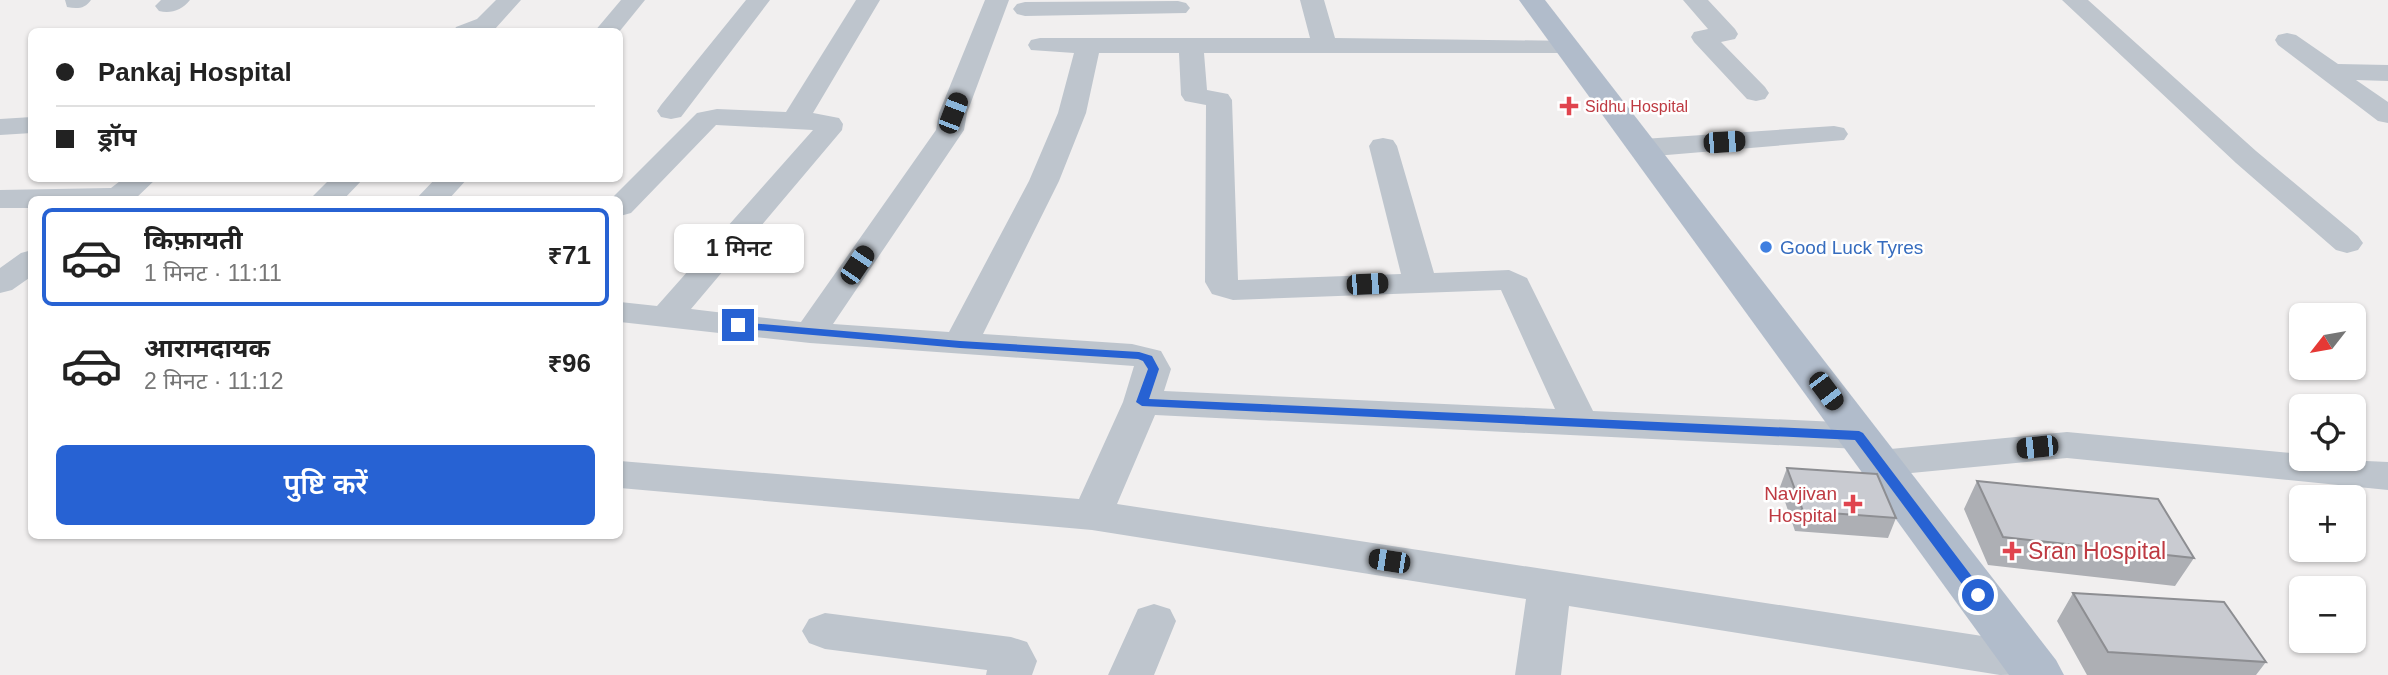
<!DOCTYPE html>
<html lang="hi">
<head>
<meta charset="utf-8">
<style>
  body { margin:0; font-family:Helvetica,"Noto Sans Devanagari",sans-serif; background:#f2f2f2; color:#222; height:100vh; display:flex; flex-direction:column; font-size:26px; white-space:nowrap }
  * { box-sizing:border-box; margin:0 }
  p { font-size:23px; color:#767676 }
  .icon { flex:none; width:38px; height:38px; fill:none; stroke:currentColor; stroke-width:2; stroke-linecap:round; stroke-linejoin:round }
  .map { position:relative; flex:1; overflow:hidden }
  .details { position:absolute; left:28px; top:196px; width:595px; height:343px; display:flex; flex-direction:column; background:#fff; border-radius:10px; box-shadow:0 2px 5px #0004 }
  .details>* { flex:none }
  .guide { position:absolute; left:28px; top:28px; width:595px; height:154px; border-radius:10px; box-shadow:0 2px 5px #0004; display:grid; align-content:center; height:154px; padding:0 28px; background:#fff }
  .needle { width:46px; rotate:239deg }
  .buttons { position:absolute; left:2289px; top:303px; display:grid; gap:14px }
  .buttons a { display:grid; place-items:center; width:77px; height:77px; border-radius:10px; background:#fff; box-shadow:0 2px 5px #0004; font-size:35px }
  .end { position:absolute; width:32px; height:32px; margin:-16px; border:9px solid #2762d3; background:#fff; box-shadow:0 0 0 4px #fff }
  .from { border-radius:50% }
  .bubble { position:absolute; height:49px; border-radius:10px; background:#fff; box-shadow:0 2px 5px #0004; font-size:23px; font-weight:600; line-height:49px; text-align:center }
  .car { position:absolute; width:21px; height:42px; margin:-21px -10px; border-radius:9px; box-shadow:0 0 5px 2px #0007; background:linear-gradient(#222 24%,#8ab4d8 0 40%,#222 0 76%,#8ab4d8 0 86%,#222 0) }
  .guide b { display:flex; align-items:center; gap:24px; height:66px; font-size:26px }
  .guide b+b { border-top:2px solid #e0e0e0 }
  .guide i { width:18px; height:18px; background:#222 }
  ul { padding:12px 0 0; list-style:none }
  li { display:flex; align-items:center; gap:21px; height:98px; margin:0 14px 10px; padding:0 14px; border:4px solid transparent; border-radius:10px }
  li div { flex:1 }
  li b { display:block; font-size:26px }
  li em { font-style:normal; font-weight:600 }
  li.selected { border-color:#2762d3 }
  li>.icon { width:63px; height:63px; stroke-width:1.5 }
  .cta { display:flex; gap:14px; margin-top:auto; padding:14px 28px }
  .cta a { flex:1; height:80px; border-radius:10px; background:#2762d3; color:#fff; font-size:28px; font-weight:600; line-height:80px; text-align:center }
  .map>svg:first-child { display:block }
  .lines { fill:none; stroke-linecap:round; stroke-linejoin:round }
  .minor { fill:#bec5cd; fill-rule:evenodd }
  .major { fill:#b1bccb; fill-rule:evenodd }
  .wall { fill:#adafb4 }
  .building { fill:#c9cbd1; stroke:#8d8e92; stroke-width:2 }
  .route { fill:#2762d3 }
  .health-dot { fill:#e0444e; stroke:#fff; stroke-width:2.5 }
  .shop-dot { fill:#3f7fe0; stroke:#fff; stroke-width:2.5 }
  .labels { text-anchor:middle; stroke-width:5; stroke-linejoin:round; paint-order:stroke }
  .far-health-label { font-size:16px; fill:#be3a42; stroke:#fff; text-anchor:start }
  .shop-label { font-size:19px; fill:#366cbe; stroke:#fff; text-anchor:start }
  .health-label { font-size:19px; fill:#be3a42; stroke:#fff; text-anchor:end }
  .near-health-label { font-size:23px; fill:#be3a42; stroke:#fff; text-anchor:start }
</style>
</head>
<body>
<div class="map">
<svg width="2388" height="675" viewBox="0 0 2388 675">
  <rect width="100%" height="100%" fill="#f1efef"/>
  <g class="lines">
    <!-- minor -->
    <path class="minor" d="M65,0H91C85,9 77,9 67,7Z
      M161,0H190C182,10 171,14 159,11L155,6Z
      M496,0H521L495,29L453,32L456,27L477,19Z
      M621,0H645L619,32H594Z
      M746,0H770L681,117L671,119L661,117L657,111L661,105Z
      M856,0H880L813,113L839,118L843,124L842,130L691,309L801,322L936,130L939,113L985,0H1009L967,113L964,130L833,324L949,332L1029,181L1058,113L1074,53L1031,50L1028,45L1031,40L1040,38H1310L1300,0H1324L1335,38L1575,41L1578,46L1575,51L1566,53H1204L1207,90L1228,94L1232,100L1238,280L1401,274L1369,146L1373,140L1383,138L1393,140L1397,146L1434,273L1509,270L1527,278L1593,411L1859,423L1873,427L1878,436L1873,445L1859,449L1155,415L1117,504L2028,643L2044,648L2051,661L2044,674L2000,675L1569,606L1561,675H1515L1526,599L1092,530L620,488V461L1079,499L1123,402L1134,366L810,343L620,322V302L657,306L813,130L716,125L631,213L620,216V200H610L697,113L717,109L786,112ZM1099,53H1179L1181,95L1185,101L1206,105L1205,282L1212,294L1233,300L1501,290L1555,409L1164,391L1171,369L1161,351L1132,344L983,334L1059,181L1086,113Z
      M1683,0H1708L1735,29L1738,34L1735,39L1721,42L1765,87L1769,93L1765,99L1756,101L1747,99L1694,42L1691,37L1694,32L1708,29Z
      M2062,0H2088L2256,151L2358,236L2363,243L2358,250L2347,253L2336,250L2236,163Z
      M1178,1L1186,3L1190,8L1186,13L1025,16L1017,14L1013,9L1017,4L1025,2Z
      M2287,33L2296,35L2338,64L2388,65V81L2356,80L2388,102V123L2378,121L2278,45L2275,40L2278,35Z
      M32,117V133L0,135V119Z
      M1834,126L1844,128L1848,134L1844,140L1643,157L1633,154L1629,148L1633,142L1643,139Z
      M124,178H157L134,200H32V208H0V190L111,188Z
      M331,178H364L343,200H309Z
      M436,178H468L448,200H415Z
      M32,250V276L12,290L0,293V268L21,253Z
      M2067,432L2301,454V458L2388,462V490L2067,458L1880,476L1866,472L1860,463L1866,454L1880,450Z
      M1154,604L1170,609L1176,621L1154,675H1108L1138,609Z
      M825,613L1011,637L1027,642L1037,661L1032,675H986L987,670L825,649L809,643L802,631L809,619Z"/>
    <!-- major -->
    <path class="major" d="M1519,0H1545L2056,660L2064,675H2009Z"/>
  </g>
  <!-- wall -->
  <path class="wall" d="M1787,468L1896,518L1888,538L1795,531L1780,487Z
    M1977,481L2194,558L2175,586L1988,565L1964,509Z
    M2073,593L2266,662L2256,675H2087L2057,621Z"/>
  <!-- building -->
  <path class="building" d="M1787,468L1877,474L1896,518L1803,511Z
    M1977,481L2158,499L2194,558L2003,537Z
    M2073,593L2224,602L2266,662L2108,652Z"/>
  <!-- route -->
  <path class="route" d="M738,322L960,341L1139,352L1152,356L1159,369L1149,399L1859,431L1863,433L1986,595L1983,599H1973L1855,440L1142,406L1136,402L1148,369L1143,361L1138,359L960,348L734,328L732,325Z"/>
  <!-- markers -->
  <g class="health-dot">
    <path d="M1565.5 95.5h7v7h7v7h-7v7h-7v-7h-7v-7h7z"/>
    <path d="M1849.5 493.5h7v7h7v7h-7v7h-7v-7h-7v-7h7z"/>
    <path d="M2008.5 540.5h7v7h7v7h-7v7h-7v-7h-7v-7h7z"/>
  </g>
  <circle class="shop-dot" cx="1766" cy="247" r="7"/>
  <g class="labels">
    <!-- far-health labels -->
    <g class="far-health-label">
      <text x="1585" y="112">Sidhu Hospital</text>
    </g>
    <!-- shop labels -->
    <g class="shop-label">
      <text x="1780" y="254">Good Luck Tyres</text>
    </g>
    <!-- health labels -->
    <g class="health-label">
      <text x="1837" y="500">Navjivan<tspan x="1837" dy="22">Hospital</tspan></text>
    </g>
    <!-- near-health labels -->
    <g class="near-health-label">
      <text x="2028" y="559">Sran Hospital</text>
    </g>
  </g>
</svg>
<div class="buttons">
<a><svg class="needle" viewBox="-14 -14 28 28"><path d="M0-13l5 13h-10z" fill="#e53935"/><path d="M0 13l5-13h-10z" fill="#767676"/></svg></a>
<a><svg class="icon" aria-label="locate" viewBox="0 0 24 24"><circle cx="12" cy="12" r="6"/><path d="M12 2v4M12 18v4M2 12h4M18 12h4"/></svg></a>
<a>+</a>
<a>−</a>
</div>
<i class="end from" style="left:1978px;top:595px"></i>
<i class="end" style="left:738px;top:325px"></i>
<div class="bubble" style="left:674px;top:224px;width:130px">1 मिनट</div>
<i class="car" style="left:953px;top:113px;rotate:21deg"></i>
<i class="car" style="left:1724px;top:142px;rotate:86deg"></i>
<i class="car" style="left:857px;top:265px;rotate:34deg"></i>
<i class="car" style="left:1367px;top:284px;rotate:87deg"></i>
<i class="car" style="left:1826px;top:391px;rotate:143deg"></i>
<i class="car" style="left:2037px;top:447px;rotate:264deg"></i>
<i class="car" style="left:1389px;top:561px;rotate:279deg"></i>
<div class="guide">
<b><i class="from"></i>Pankaj Hospital</b>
<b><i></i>ड्रॉप</b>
</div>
<section class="details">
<ul>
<li class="selected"><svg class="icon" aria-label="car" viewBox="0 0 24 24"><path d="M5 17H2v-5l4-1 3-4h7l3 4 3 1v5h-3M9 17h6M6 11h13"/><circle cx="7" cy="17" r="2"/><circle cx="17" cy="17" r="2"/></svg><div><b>किफ़ायती</b><p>1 मिनट · 11:11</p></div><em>₹71</em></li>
<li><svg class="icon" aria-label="car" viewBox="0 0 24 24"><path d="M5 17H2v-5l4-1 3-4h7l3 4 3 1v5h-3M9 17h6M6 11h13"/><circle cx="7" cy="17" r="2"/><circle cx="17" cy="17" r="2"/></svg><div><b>आरामदायक</b><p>2 मिनट · 11:12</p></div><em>₹96</em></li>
</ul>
<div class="cta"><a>पुष्टि करें</a></div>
</section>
</div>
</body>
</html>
